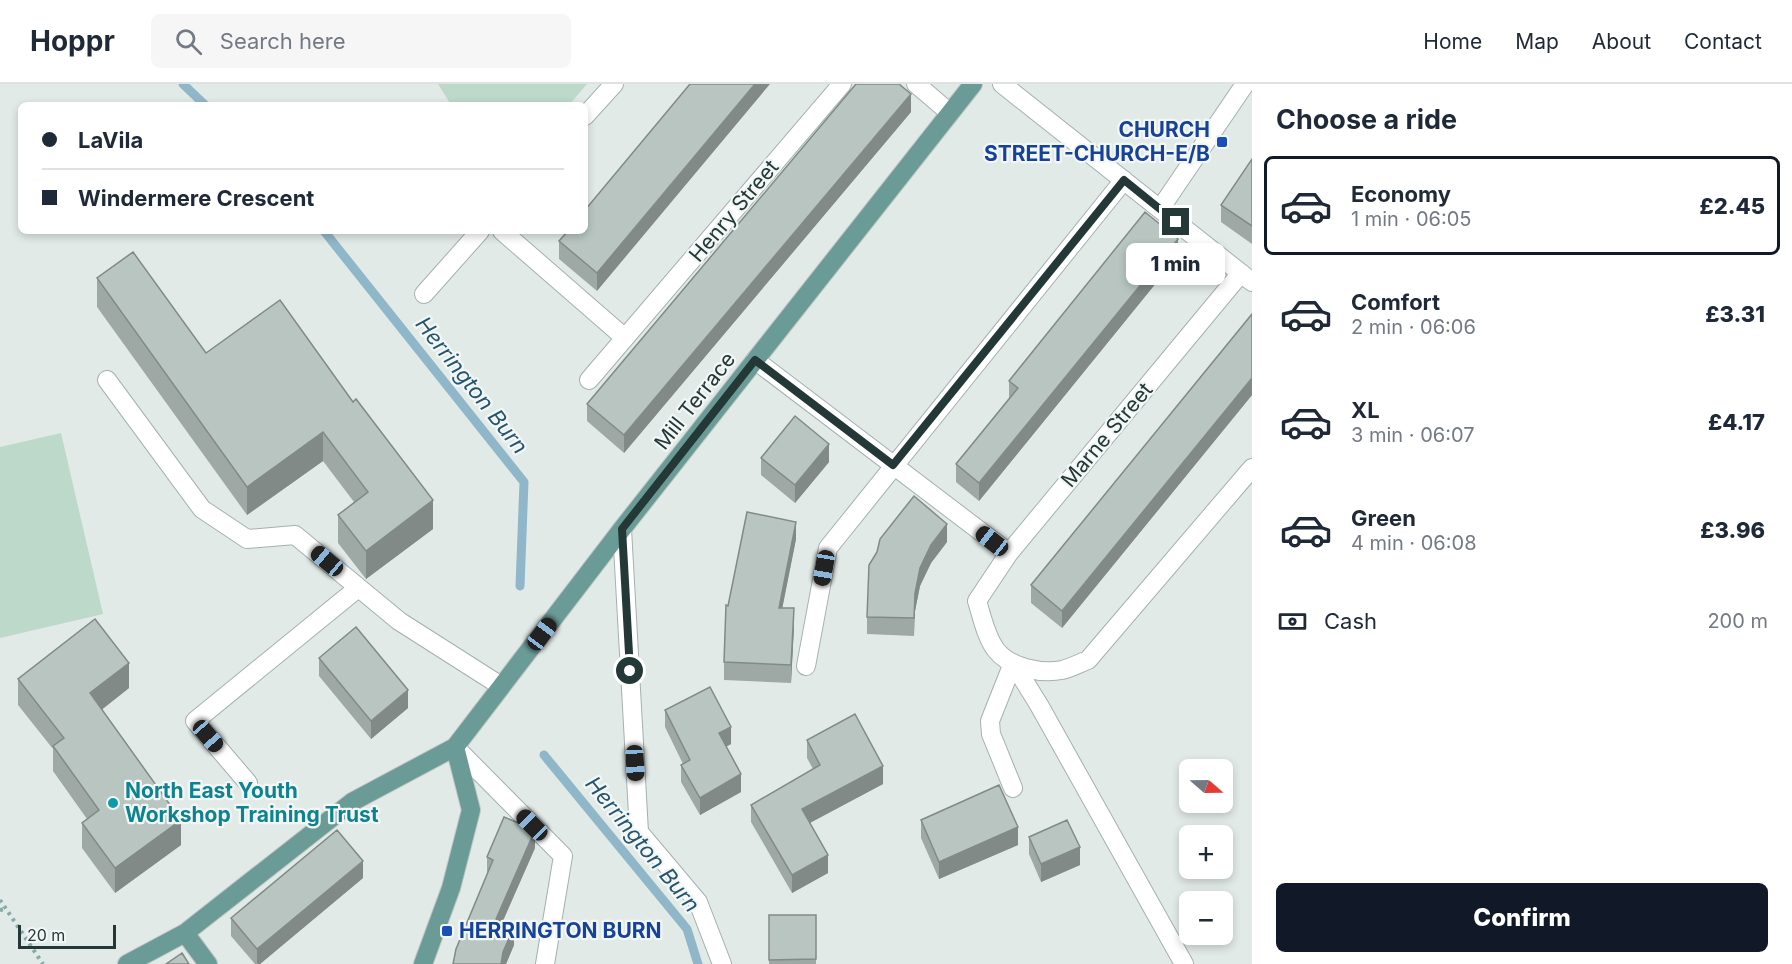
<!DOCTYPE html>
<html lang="en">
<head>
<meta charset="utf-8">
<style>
  body { margin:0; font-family:Inter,sans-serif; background:#f6f6f7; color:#1f2937; height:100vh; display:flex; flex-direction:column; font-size:22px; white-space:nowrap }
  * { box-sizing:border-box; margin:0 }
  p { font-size:20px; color:#747a83 }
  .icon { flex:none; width:33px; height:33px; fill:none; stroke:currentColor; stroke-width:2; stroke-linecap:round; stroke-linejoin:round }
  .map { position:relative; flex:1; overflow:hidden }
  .panel { display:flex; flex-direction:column; background:#fff; width:540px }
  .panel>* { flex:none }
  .banner { position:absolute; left:18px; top:18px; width:570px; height:132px; border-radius:9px; box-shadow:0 3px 9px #0003; display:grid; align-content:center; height:132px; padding:0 24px; background:#fff }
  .needle { width:39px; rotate:110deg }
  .fabs { position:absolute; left:1179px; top:675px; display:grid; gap:12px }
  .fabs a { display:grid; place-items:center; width:54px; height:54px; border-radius:9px; background:#fff; box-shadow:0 3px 9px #0003; font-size:30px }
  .scale { position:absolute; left:18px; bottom:15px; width:98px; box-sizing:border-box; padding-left:6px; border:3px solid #243937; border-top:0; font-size:16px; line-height:21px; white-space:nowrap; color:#243937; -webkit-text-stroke:4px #f2f7f6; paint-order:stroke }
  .end { position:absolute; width:27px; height:27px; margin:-14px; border:8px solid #243937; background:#fff; box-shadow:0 0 0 3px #fff }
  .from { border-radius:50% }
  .bubble { position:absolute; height:42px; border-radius:9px; background:#fff; box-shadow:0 3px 9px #0003; font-size:20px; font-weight:800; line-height:42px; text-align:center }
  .car { position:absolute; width:18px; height:36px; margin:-18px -9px; border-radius:8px; box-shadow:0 0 4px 2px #0007; background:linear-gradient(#222 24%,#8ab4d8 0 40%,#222 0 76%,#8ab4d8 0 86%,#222 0) }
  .banner b { display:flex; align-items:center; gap:21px; height:57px; font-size:22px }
  .banner b+b { border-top:2px solid #e0e1e3 }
  .banner i { width:15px; height:15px; background:#1f2937 }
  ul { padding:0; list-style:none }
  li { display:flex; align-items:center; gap:18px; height:99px; margin:0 12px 9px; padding:0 12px; border:3px solid transparent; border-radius:9px }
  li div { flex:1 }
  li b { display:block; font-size:22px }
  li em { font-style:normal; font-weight:800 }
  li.current { border-color:#111827 }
  li>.icon { width:54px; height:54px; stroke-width:1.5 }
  h2 { padding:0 24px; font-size:27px; line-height:72px }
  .pay { display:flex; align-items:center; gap:15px; height:66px; padding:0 24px; font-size:22px }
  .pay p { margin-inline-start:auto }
  .cta { display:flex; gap:12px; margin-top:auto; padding:12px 24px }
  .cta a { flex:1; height:69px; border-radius:9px; background:#111827; color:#fff; font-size:24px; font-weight:800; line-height:69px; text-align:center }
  header { display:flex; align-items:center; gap:36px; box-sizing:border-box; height:84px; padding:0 30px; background:#fff; border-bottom:2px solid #e0e1e3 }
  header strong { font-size:28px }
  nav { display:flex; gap:33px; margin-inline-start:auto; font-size:21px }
  .search { width:420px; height:54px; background:#f6f6f7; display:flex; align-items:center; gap:15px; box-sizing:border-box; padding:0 21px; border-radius:9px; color:#747a83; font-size:22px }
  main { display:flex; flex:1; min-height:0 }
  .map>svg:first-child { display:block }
  .green { fill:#bdd9ca }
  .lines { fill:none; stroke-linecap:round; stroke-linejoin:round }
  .stream { stroke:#90b7c9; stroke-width:9 }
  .minor-casing { stroke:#a5b1af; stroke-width:20 }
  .major-casing { stroke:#bdc4c3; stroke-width:20 }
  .path { stroke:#86aaa5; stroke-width:4; stroke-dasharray:3 4.5; stroke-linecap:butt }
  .minor { stroke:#fff; stroke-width:18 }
  .major { stroke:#6b9b97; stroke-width:18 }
  .wall { fill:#9ea9a6 }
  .shaded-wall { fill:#818a87 }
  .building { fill:#b8c5c1; stroke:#818a87; stroke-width:1.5 }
  .route { stroke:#243937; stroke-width:8 }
  .transit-dot { fill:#1a4fb4; stroke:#f2f7f6; stroke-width:2 }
  .culture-dot { fill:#0f9aa8; stroke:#f2f7f6; stroke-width:2 }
  .labels { text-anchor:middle; stroke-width:4.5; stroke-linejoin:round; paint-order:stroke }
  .transit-label { font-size:21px; font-weight:bold; fill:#164399; stroke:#f2f7f6; text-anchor:end }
  .street-label { font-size:21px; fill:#243937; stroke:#f2f7f6 }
  .culture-label { font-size:21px; font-weight:bold; fill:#0d838f; stroke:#f2f7f6; text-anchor:start }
  .water-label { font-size:22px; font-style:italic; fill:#25556e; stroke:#f2f7f6 }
</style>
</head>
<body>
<header>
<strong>Hoppr</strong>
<div class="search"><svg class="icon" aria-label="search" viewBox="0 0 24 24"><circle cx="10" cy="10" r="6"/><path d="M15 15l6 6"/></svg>Search here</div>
<nav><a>Home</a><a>Map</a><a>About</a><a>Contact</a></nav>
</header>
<main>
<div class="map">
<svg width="1252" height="880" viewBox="0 0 1252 880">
  <rect width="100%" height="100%" fill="#e2eae8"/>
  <!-- green -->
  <path class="green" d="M438,0H587L569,21H451Z
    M61,349L103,530L0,554V363Z"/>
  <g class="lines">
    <!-- stream -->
    <path class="stream" d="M183,0L205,21
      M324,147L524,398L520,502
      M544,671L687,845L698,880"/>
    <defs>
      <path id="minor" d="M916,0L950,29
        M1002,0L1252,198
        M585,32L614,0
        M1160,125L1245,0
        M502,147L625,254
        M1241,189L1009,469L977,517C982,533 986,553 996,566C1010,584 1041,590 1062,586C1071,584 1080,579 1088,576L1252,384
        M424,210L480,147
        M755,276L1009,469
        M107,296L202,425L247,455L295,451L399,537L501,602
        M589,296L842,0
        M622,445L639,748L698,818L722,880
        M1013,579L1039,621L1184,880
        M1013,579L990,637L991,650L1013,704
        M806,582L828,464L1124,96
        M455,663L563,772L545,880
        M248,699L195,637L358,504"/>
      <path id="major" d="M185,849L208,880
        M127,880L185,849L352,718L455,663L622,445L973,0
        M423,880L451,804L471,726L455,663"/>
    </defs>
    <!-- minor casing -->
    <use href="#minor" class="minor-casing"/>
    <!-- major casing -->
    <use href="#major" class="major-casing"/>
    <!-- path -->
    <path class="path" d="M0,816L43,880
      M0,826L6,825"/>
    <!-- minor -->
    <use href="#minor" class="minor"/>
    <!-- major -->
    <use href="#major" class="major"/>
  </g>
  <!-- wall -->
  <path class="wall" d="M690,0L597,207L559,175V157Z
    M911,28L624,369L587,337V320Z
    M1252,75V160L1221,138V121Z
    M1178,172L979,417L956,398V380L1009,314V297Z
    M97,194L206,269L280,216L433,445L366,495L338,459V431L354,418L323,377L247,431L97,223Z
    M1252,230V311L1062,544L1031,519V501Z
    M761,374L829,378L795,419L761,391Z
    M796,455L782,524L794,542L791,599L724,596V578L728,522Z
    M947,458L931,479L920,502L915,527L914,552L867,550V533Z
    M319,574L408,624L371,655L319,592Z
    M18,595L129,604L101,626L181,761L115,809L82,764V739L87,735L53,687V665L18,621Z
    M665,626L731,660L726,663L741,708L700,731L681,698V681L683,680L665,643Z
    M807,656L883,700L810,739L828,789L792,809L751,738V721L813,685L807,674Z
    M921,736L1018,761L939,795L921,754Z
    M1029,753L1080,781L1041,798L1029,770Z
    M535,764L502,838L514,861L506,880H453L487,790V773Z
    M363,794L260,880H255L231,852V834Z
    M769,831H816V880H769Z"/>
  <!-- shaded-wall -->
  <path class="shaded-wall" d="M755,0H770L597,207V189Z
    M911,10V28L624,369V351Z
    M1178,155V172L979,417V399Z
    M1252,294V311L1062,544V527Z
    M323,348V377L247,431V403Z
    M829,360V378L795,419V401Z
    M433,416V445L366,495V467Z
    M796,438V455L779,541V524Z
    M947,440V458L931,479L920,502L915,527L914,552L915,509L920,484L931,461Z
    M794,524V542L791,599V581Z
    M129,579V604L90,635V609Z
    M408,606V624L371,655V637Z
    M731,643V660L719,666V649Z
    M883,682V700L802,743V725Z
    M741,690V708L700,731V714Z
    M181,736V761L115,809V784Z
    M1018,743V761L939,795V778Z
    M535,746V764L496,853V835Z
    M1080,763V781L1041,798V780Z
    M828,771V789L792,809V791Z
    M363,777V794L260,880H257V865Z
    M514,843V861L506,880H501L503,868Z"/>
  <!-- building -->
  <path class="building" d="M690,0H755L597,189L559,157L568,147H585V126Z
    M856,0H899L911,10L624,351L587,320Z
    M1252,75V142L1221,121Z
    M1145,128L1178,155L979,399L956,380L1018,304L1009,297Z
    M133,168L206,269L280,216L353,318L356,315L433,416L366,467L338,431L368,408L323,348L247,403L97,194Z
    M1252,230V294L1062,527L1031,501Z
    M795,332L829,360L795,401L761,374Z
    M914,412L947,440L931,461L920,484L915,509L914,534L867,533L869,481L877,468L880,455Z
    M747,428L796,438L779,524H794L791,581L724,578L726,521L728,522Z
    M95,535L129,579L90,609L181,736L115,784L82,739L99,726L53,662L64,654L18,595Z
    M356,543L408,606L371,637L319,574Z
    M710,603L731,643L719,649L741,690L700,714L681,681L690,676L665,626Z
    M855,630L883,682L802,725L828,771L792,791L751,721L820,681L807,656Z
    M999,701L1018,743L939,778L921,736Z
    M504,733L535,746L496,835L514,843L503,868L501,880H453L456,865L493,776L487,773Z
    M1067,736L1080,763L1041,780L1029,753Z
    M337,746L363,777L257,865L231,834Z
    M769,831H816V875L769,876Z
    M182,869L189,880H166Z"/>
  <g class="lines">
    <!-- route -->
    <path class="route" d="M630,587L622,445L755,276L893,381L1124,96L1176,138"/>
  </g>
  <!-- markers -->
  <g class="transit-dot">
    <rect x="1216" y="52" width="12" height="12" rx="3"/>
    <rect x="441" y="841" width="12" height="12" rx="3"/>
  </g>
  <circle class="culture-dot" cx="113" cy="719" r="6"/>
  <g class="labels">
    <!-- transit labels -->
    <g class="transit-label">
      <text x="1210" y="53">CHURCH<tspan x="1210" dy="24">STREET-CHURCH-E/B</tspan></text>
      <text x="459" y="854" text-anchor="start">HERRINGTON BURN</text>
    </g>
    <!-- street labels -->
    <g class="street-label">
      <text transform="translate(734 127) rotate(-50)" y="7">Henry Street</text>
      <text transform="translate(695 317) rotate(-52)" y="7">Mill Terrace</text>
      <text transform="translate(1107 351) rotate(-50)" y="7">Marne Street</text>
    </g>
    <!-- culture labels -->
    <g class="culture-label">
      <text x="125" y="714">North East Youth<tspan x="125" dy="24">Workshop Training Trust</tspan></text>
    </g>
    <!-- water labels -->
    <g class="water-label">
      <text transform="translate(472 301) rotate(52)" y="8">Herrington Burn</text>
      <text transform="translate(643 760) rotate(51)" y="8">Herrington Burn</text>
    </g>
  </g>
</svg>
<div class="fabs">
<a><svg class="needle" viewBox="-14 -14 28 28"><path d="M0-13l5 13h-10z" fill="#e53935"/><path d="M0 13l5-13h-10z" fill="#747a83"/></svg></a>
<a>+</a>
<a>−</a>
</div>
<div class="scale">20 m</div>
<i class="end from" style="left:630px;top:587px"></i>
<i class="end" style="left:1176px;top:138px"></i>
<div class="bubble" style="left:1126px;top:159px;width:99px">1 min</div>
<i class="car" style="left:992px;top:457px;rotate:308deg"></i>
<i class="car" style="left:327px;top:477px;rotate:310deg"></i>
<i class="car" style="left:824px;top:484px;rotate:190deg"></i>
<i class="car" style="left:542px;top:550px;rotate:37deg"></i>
<i class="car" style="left:208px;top:652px;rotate:139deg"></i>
<i class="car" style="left:635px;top:679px;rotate:177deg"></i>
<i class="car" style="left:532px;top:741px;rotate:315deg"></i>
<div class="banner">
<b><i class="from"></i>LaVila</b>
<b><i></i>Windermere Crescent</b>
</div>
</div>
<section class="panel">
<h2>Choose a ride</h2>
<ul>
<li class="current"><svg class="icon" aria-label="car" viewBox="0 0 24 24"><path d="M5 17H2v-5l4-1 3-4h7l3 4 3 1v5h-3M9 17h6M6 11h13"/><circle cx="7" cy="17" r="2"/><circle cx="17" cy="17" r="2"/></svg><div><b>Economy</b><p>1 min · 06:05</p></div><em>£2.45</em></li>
<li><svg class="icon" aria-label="car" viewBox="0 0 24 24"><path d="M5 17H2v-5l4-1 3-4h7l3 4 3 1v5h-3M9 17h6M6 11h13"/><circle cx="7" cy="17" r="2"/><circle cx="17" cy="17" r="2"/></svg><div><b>Comfort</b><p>2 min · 06:06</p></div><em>£3.31</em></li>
<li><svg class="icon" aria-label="car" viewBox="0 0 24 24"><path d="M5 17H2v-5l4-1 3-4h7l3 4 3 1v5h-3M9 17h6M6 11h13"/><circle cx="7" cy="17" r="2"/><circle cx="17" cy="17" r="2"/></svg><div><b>XL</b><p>3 min · 06:07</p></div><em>£4.17</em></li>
<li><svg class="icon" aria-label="car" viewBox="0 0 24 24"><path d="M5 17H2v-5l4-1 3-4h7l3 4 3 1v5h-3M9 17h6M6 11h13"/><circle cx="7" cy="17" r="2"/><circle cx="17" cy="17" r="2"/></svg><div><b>Green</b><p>4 min · 06:08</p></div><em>£3.96</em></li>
</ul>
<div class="pay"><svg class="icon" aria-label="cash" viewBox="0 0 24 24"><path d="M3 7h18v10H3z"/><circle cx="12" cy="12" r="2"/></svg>Cash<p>200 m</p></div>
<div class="cta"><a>Confirm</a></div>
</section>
</main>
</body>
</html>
